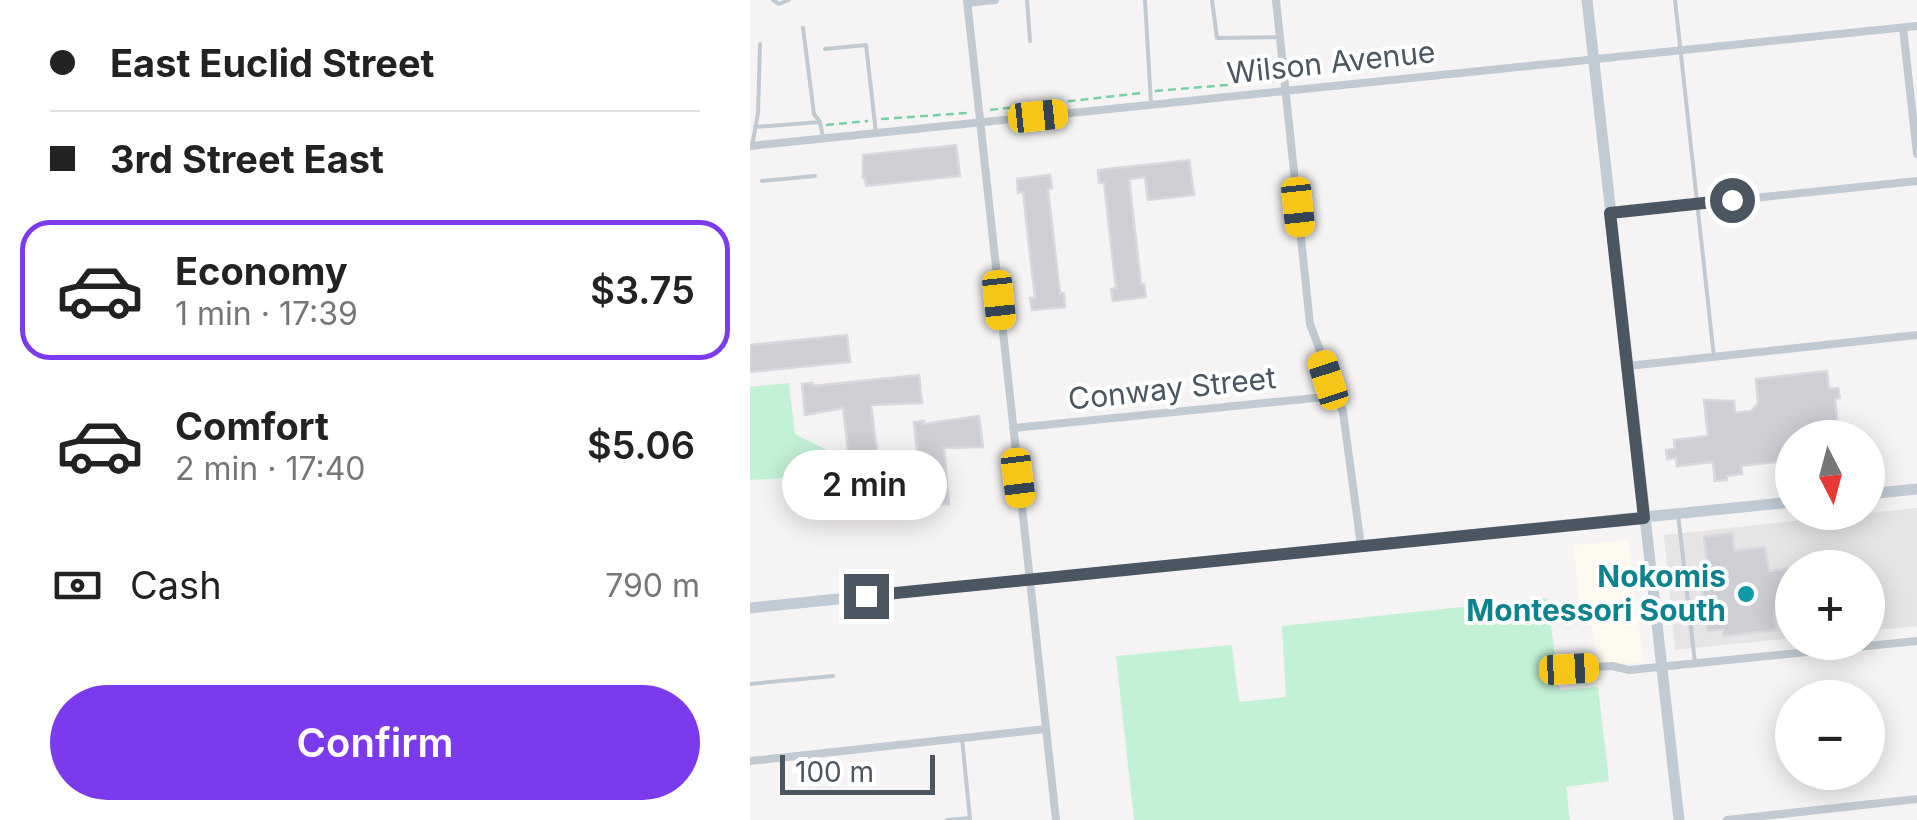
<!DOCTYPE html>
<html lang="en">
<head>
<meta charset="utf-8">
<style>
  body { margin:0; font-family:Inter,sans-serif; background:#f2f2f2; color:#222; height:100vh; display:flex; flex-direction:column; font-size:38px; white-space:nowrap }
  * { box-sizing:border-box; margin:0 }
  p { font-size:32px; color:#767676 }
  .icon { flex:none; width:55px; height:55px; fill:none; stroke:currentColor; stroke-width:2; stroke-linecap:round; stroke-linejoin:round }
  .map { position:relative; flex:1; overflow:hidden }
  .details { display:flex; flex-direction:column; background:#fff; width:750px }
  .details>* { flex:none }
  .banner { display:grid; align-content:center; height:220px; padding:0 50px; background:#fff }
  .needle { width:65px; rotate:174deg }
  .buttons { position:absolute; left:1025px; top:420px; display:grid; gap:20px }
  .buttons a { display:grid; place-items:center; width:110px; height:110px; border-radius:50%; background:#fff; box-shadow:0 5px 25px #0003; font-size:50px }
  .scale { position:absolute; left:30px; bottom:25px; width:155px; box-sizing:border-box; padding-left:10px; border:5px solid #4a5661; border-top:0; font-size:28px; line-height:35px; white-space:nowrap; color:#4a5661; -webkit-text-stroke:8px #fff; paint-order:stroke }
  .end { position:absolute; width:45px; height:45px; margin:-22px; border:12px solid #4a5661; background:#fff; box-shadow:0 0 0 5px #fff }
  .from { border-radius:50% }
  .bubble { position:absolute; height:70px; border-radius:35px; background:#fff; box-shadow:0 5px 25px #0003; font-size:32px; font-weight:600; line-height:70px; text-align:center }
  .car { position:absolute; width:30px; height:60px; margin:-30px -15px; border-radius:12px; box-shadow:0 0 8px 2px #0007; background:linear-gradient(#f5c518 24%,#345 0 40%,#f5c518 0 76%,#345 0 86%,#f5c518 0) }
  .banner b { display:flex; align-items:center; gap:35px; height:95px; font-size:38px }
  .banner b+b { border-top:2px solid #e0e0e0 }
  .banner i { width:25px; height:25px; background:#222 }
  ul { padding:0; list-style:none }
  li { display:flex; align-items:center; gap:30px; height:140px; margin:0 20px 15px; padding:0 30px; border:5px solid transparent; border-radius:30px }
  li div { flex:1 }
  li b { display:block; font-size:38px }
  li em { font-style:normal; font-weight:600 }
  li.current { border-color:#7c3aed }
  li>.icon { width:90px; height:90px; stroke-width:1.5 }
  .pay { display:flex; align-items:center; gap:25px; height:110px; padding:0 50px; font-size:38px }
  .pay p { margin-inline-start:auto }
  .cta { display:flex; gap:20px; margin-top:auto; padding:20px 50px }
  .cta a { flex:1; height:115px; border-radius:60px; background:#7c3aed; color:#fff; font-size:40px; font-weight:600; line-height:115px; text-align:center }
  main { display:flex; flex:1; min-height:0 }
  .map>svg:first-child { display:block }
  .commercial { fill:#fdf9ef }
  .education { fill:#e6e4e5 }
  .green { fill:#c3f1d5 }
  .building { fill:#cdcfd5; stroke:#d7d9de; stroke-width:2.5 }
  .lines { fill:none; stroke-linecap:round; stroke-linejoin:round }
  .path { stroke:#7ad0a6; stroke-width:2.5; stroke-dasharray:8 5; stroke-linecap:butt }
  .lane { stroke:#c1cad2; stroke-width:4 }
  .street { stroke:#c1cad2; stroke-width:8 }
  .secondary { stroke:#c1cbd6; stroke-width:11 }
  .route { stroke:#4a5661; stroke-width:12 }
  .culture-dot { fill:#0f9aa8; stroke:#fff; stroke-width:4 }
  .labels { text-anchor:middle; stroke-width:8; stroke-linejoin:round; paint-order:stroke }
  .street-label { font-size:30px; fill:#4a5661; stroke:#fff }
  .culture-label { font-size:30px; font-weight:bold; fill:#0d838f; stroke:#fff; text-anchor:end }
</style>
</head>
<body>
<main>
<section class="details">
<div class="banner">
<b><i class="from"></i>East Euclid Street</b>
<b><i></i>3rd Street East</b>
</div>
<ul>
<li class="current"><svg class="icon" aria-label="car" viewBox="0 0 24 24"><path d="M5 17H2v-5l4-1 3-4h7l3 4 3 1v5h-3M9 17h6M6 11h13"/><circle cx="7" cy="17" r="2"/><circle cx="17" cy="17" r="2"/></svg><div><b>Economy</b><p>1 min · 17:39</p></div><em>$3.75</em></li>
<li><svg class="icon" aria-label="car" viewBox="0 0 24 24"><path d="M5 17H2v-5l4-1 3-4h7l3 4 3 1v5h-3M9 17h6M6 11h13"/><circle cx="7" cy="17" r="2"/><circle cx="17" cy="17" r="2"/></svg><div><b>Comfort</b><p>2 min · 17:40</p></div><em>$5.06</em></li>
</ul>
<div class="pay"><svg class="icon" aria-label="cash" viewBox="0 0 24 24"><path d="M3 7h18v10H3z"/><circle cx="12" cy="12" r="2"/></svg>Cash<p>790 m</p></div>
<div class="cta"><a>Confirm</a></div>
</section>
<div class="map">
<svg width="1167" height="820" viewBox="0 0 1167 820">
  <rect width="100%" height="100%" fill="#f5f3f3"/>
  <!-- commercial -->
  <path class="commercial" d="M878,540L894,662L847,666L839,603H830L823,545Z"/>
  <!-- education -->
  <path class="education" d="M1167,508V626L1118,631V568H1042V638L925,650L914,535Z"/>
  <!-- green -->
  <path class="green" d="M39,383L45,434L83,453L87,472L103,474L107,507L46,513L36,478L0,480V387Z
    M797,598L810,690L848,687L859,781L816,787L820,820H384L366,656L482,645L489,702L536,697L532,626Z"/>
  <!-- building -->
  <path class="building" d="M206,145L210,176L116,186L115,178H113V155Z
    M439,160L444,195L398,200L395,177L379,179L391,284H394L396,297L363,301L361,289L366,288L354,183H349L348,170Z
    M300,175L302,188L298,189L310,294L314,293L315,307L282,310L280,298H285L273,192L268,193L267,179Z
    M97,335L100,362L0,372V345Z
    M1077,371L1079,389L1088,388L1090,398L1085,399L1089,438H1042V460L991,466L992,474L977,476V480L965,481L963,462L927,466L926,458L917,459L916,450L925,449L924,440L958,436L954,400L984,401L985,413L1001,411L1008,404L1006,379Z
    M169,375L172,403L121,405L128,459L95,462L94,451L98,450L93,408L55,415L52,384L62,383V386Z
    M229,416L233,447L194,448L199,504L126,509V512L115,513L111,482L170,479L164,422L174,421V424Z
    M982,533L984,551L1015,547L1019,571L1037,569L1042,610L1024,612L1026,630L973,636V629L957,631L951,579L959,578L954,537Z"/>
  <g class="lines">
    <!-- path -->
    <path class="path" d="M405,91L524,81
      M240,110L392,93
      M131,119L217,113
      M76,125L118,121"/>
    <!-- lane -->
    <path class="lane" d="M23,0L29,4L39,0
      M277,0L280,41
      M395,0L401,104
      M462,0L467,38L530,37
      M925,0L964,357
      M53,28L64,114L70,122L73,138
      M75,49L116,45L126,133
      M5,127L70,122
      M2,146L8,113L10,44
      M12,181L65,176
      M928,514L945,663
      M0,684L83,676
      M212,738L220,820
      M197,820L220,818"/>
    <!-- street -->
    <path class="street" d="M217,0L306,820
      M526,0L560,324L593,412L611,546
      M217,3L245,0
      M1153,28L1167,154
      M0,146L1167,26
      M860,213L1167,181
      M878,366L1167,335
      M263,428L585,396
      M819,669L862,666L879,670L1167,641
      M0,761L296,729
      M977,820L1167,799"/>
    <!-- secondary -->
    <path class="secondary" d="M837,0L929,820
      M1118,494L1167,489
      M0,608L1042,502"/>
  </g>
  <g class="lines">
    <!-- route -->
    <path class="route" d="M116,596L894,518L860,213L982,200"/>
  </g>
  <!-- markers -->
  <circle class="culture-dot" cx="996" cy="594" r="10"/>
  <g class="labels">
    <!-- street labels -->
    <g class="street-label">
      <text transform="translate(581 63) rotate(-6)" y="10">Wilson Avenue</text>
      <text transform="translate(422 389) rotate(-6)" y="10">Conway Street</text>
    </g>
    <!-- culture labels -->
    <g class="culture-label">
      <text x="976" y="587">Nokomis<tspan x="976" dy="34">Montessori South</tspan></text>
    </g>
  </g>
</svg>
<div class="buttons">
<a><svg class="needle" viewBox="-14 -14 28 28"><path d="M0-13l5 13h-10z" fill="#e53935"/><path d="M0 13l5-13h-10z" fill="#767676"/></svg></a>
<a>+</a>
<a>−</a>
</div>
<div class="scale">100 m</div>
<i class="end from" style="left:982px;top:200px"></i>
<i class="end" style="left:116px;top:596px"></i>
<div class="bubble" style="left:32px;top:450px;width:165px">2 min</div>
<i class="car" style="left:288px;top:116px;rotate:84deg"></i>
<i class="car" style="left:548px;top:207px;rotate:174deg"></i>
<i class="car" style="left:249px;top:300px;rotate:174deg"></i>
<i class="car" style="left:578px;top:380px;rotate:342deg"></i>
<i class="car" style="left:268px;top:478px;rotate:173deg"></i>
<i class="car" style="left:819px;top:669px;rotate:87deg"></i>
</div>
</main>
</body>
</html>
